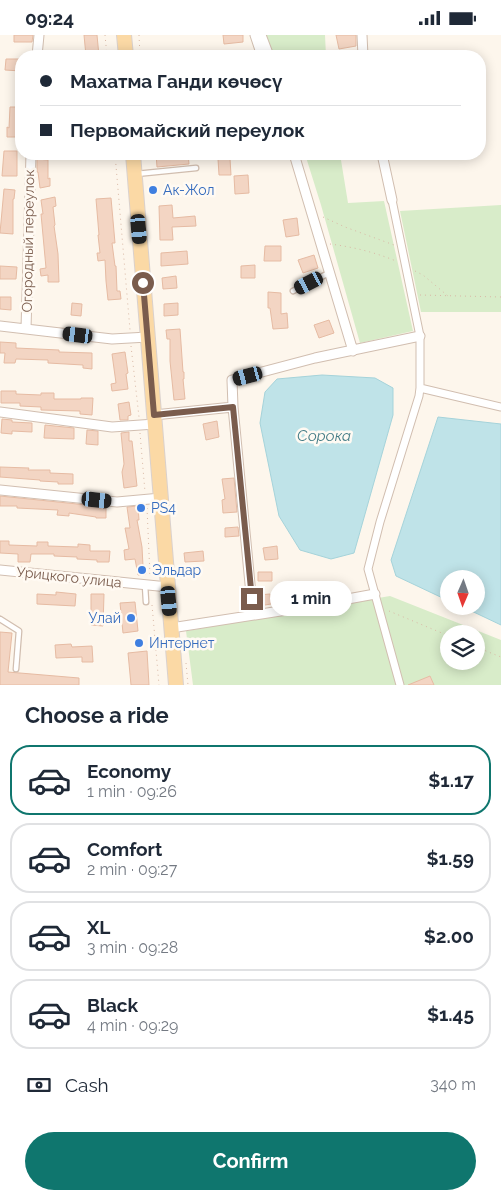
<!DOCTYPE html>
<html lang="en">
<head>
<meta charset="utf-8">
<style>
  body { margin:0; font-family:Raleway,sans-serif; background:#f6f6f7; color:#1f2937; height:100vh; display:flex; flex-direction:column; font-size:19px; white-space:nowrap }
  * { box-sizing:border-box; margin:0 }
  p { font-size:16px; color:#747a83 }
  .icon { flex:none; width:28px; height:28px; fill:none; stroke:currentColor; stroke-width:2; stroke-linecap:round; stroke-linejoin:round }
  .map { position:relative; height:650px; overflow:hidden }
  .panel { display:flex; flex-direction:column; background:#fff; flex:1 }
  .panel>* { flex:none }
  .hud { position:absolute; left:15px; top:15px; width:471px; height:110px; border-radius:20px; box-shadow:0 2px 12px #0003; display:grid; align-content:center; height:110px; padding:0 25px; background:#fff }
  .needle { width:32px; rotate:182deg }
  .buttons { position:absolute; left:440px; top:535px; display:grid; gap:10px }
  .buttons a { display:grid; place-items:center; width:45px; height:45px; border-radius:50%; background:#fff; box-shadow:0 2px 12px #0003; font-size:25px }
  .end { position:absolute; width:22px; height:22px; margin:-11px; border:6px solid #7a5c4d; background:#fff; box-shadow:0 0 0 2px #fff }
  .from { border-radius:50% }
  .bubble { position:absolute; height:35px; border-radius:18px; background:#fff; box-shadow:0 2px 12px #0003; font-size:16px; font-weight:700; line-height:35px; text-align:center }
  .car { position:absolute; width:15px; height:30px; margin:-15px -8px; border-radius:6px; box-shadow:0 0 4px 1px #0007; background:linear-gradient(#222 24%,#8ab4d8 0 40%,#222 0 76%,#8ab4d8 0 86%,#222 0) }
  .hud b { display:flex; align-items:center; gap:18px; height:48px; font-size:19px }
  .hud b+b { border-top:1px solid #e0e1e3 }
  .hud i { width:12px; height:12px; background:#1f2937 }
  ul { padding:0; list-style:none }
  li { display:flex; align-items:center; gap:15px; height:70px; margin:0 10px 8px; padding:0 15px; border:2px solid #e0e1e3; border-radius:20px }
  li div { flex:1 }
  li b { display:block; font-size:19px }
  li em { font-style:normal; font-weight:700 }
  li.active { border-color:#0f766e }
  li>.icon { width:45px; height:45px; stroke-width:1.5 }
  h2 { padding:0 25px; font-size:22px; line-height:60px }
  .pay { display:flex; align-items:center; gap:12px; height:55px; padding:0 25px; font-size:19px }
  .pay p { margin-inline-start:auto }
  .primary-button { display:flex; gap:10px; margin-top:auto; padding:10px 25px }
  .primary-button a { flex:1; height:58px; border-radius:30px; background:#0f766e; color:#fff; font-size:20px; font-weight:700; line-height:58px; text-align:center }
  .status { display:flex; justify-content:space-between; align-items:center; height:35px; padding:0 25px; background:#fff; direction:ltr }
  .status svg { height:14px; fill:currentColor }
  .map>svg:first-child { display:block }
  .green { fill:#d8ecc9; fill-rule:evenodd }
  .water { fill:#bfe3e8; stroke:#a5d3da }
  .building { fill:#f3d5c3; stroke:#e6bba3 }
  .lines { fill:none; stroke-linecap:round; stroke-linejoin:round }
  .service-casing { stroke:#d1beb0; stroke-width:7 }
  .pedestrian-casing { stroke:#d1beb0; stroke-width:9 }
  .minor-casing { stroke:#d1beb0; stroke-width:11 }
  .primary-casing { stroke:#dad1cd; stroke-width:16 }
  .path { stroke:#d9b8a5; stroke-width:1; stroke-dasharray:1 4; stroke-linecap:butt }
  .service { stroke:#fff; stroke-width:4.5 }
  .pedestrian { stroke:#fff; stroke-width:7 }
  .minor { stroke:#fff; stroke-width:9 }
  .primary { stroke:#fbd9a5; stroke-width:14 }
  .route { stroke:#7a5c4d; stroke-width:6 }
  .shop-dot { fill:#3f7fe0; stroke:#fffaf3; stroke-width:2 }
  .labels { text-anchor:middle; stroke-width:5; stroke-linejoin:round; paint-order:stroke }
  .shop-label { font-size:14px; fill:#366cbe; stroke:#fffaf3; text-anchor:start }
  .street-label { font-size:14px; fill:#7a5c4d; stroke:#fffaf3 }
  .water-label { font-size:15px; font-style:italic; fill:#437c86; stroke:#fffaf3 }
</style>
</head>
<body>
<div class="status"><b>09:24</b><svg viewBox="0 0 49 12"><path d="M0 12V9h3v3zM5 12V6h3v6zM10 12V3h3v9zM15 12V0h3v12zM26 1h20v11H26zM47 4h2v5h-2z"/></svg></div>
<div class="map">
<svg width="501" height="650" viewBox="0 0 501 650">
  <rect width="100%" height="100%" fill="#fdf6ec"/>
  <!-- green -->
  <path class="green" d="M266,0H325L326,21H273Z
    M305,119H340L348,168L384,166L413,296L360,308L321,170Z
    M501,170V277H421L400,176Z
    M390,561L501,605V650H193L186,596ZM449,599H476V626H449Z"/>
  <!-- water -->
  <path class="water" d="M322,340L375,343L393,353V380L354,518L331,524L300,515L279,481L260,388L265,357L277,344Z
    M438,382L501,389V590L461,571H476V544H449V566L396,541L391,525Z"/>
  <!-- building -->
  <path class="building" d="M14,0H33L32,7H14Z
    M84,0H97L99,21H86Z
    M223,0H243V7L224,9Z
    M336,0H356V11L339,14Z
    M6,24H21V36L5,35Z
    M10,72H21V83H19L18,102H7V92L9,93Z
    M4,116H17V141H2Z
    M156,119H188L189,129L157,132Z
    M37,124L48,125V144L50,143V151L40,153L38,137H37Z
    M218,124H230L231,140H219Z
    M248,140L249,158L235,159L234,141Z
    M4,154L15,155L14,164H13V199L0,198Z
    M55,162L56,171L53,172L55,190L54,191L58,219L59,247H48V240L41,241L40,234L46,233L41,179H43L41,165Z
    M111,163L115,208H112L115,231H116L117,256H120L121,264L108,265L106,246L105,225L98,226L97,218H100L98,200H99L96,164Z
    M172,170L173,183L195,181L196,191L172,192L173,205H160L159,171Z
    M297,183L299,200L286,202L283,185Z
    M265,211H281V226H264Z
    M187,216L188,229L161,231V218Z
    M314,220L318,233L303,238L298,225Z
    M255,230V243H241V231Z
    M0,231L17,232L16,244H0Z
    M176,241L177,253L163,254L162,243Z
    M268,257L281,258V279L287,278L288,293L273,294L270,273H268Z
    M0,262H11V275L0,274Z
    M72,268L82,269L81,281L71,280Z
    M178,268V280L164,281V269Z
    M329,285L334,298L319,303L314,290Z
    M180,294L183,337H184V344H183L185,364L174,365L170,326V304H167L166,295Z
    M0,307L16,308V313L59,315V317L92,318V334L83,333V330L48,328V325L16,324L15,328H4L5,318H0Z
    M125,317L128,338L126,339L128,354L112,356L111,349L116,348L112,319Z
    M1,356H16V359L41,360V358H54V364H81V363H93L92,380L80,379V376L41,375V372L20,371V368H1Z
    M129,367L131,380L128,381V385H120L118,369Z
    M2,384L12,385V387L32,388V397L12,396V399L1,398Z
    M217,386L219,402L206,405L203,389Z
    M45,390L74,393V404L44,403Z
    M87,395L98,396V410L86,409Z
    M129,397V406H132L137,451L124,453L122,437L124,429L121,398Z
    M0,432L29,433L28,435H50V438L73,439V449H58V447L40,446V445L0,442Z
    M234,443L237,477L223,478L222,465L225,464L222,444Z
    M0,461L106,472V483H96V482L69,478V481L57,480L58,475L17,473V471H0Z
    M138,471L139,485H137L142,512L143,531H145L146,539L138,540L135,524L125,525L124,515L129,514L125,493H130L127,472Z
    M238,492L239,501L225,502V493Z
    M0,506H9V510L37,511V507H48V511L78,512V509L90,510V516H110L109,527H97V525L77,524V522L54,521V519H31L30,527H18V519L0,518Z
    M277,511L278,524L265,525L263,513Z
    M203,516L204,526L185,527L184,518Z
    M258,537H272V546H258Z
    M56,557L76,559L75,571L37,569V559L56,560Z
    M91,559H104L103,591L91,590Z
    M270,559L271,569L259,571L258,560Z
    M135,567L138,596L123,598L120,568Z
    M0,597L12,598L8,637L79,643V650H0Z
    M71,609L72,612L92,611L93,627H82V622L56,623L55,610Z
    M147,616L149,650H131L128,618Z
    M430,641L434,650H408Z"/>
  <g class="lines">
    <defs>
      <path id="service" d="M136,139L196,133
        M293,256L329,238
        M145,550L146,567
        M0,584L19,596L16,634"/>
      <path id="pedestrian" d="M392,165L420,301V353L419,361L380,487L368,534L400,650
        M420,353L501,372"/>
      <path id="minor" d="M255,0L262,21
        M261,0L269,21
        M362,0L363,21
        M37,21L39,0
        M294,119L353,316
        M382,119L392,165
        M0,291L112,304L148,302
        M26,294L31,119
        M233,372L232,345L315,323L420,301
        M0,377L112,392L155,389
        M154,380L233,372L253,580
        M0,455L117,467L161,463
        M0,535L168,552
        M171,593L293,574L375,559"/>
      <path id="primary" d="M124,0L126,21
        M133,119L176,650"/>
    </defs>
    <!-- service casing -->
    <use href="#service" class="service-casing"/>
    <!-- pedestrian casing -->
    <use href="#pedestrian" class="pedestrian-casing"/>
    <!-- minor casing -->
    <use href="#minor" class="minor-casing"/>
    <!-- primary casing -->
    <use href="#primary" class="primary-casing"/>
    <!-- path -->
    <path class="path" d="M105,0L107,21
      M139,0L140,21
      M115,119L130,295
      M323,182L345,192L394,210
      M330,209C353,212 374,217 396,226
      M415,236L423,240L448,261
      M420,260L501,262
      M131,311L139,382
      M140,398L145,457
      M147,473L150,541
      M152,570L159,650
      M389,576L449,601
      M476,612L501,622
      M186,628L188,650"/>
    <!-- service -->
    <use href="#service" class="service"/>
    <!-- pedestrian -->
    <use href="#pedestrian" class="pedestrian"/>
    <!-- minor -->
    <use href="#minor" class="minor"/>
    <!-- primary -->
    <use href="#primary" class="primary"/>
  </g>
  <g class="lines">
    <!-- route -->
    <path class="route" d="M143,248L154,380L233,372L252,564"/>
  </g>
  <!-- markers -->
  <g class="shop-dot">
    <circle cx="153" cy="155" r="5"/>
    <circle cx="141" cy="473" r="5"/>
    <circle cx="142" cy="535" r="5"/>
    <circle cx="131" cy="583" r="5"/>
    <circle cx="139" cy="608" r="5"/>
  </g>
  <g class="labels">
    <!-- shop labels -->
    <g class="shop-label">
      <text x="163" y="160">Ак-Жол</text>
      <text x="151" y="478">PS4</text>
      <text x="152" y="540">Эльдар</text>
      <text x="121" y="588" text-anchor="end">Улай</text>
      <text x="149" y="613">Интернет</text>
    </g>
    <!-- street labels -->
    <g class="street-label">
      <text transform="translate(28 206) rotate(-89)" y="5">Огородный переулок</text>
      <text transform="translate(69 542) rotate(6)" y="5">Урицкого улица</text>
    </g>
    <!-- water labels -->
    <g class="water-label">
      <text x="324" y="406">Сорока</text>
    </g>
  </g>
</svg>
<div class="buttons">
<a><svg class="needle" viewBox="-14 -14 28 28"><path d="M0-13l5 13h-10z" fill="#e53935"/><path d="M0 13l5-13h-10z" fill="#747a83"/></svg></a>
<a><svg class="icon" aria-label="layers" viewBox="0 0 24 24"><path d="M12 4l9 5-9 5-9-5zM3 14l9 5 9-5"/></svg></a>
</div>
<i class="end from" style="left:143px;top:248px"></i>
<i class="end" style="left:252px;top:564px"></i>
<div class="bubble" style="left:270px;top:546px;width:82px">1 min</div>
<i class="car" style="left:139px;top:194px;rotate:175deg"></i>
<i class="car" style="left:309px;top:248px;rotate:243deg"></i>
<i class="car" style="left:78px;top:300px;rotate:277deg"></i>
<i class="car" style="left:248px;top:341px;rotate:255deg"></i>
<i class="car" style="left:97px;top:465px;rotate:96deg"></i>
<i class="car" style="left:169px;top:566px;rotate:175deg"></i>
<div class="hud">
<b><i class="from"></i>Махатма Ганди көчөсү</b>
<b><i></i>Первомайский переулок</b>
</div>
</div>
<section class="panel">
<h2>Choose a ride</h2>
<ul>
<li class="active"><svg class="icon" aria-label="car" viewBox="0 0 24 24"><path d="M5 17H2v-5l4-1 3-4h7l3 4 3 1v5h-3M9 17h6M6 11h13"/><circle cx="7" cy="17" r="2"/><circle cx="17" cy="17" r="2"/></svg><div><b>Economy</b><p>1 min · 09:26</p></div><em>$1.17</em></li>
<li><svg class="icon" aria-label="car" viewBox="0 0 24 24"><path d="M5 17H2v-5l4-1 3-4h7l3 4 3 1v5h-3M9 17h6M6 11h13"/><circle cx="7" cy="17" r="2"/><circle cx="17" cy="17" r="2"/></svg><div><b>Comfort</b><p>2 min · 09:27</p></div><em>$1.59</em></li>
<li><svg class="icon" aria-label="car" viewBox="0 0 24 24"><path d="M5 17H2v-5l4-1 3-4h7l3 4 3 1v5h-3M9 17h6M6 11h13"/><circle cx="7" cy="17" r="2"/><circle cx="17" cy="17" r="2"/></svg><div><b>XL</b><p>3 min · 09:28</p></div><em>$2.00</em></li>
<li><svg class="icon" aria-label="car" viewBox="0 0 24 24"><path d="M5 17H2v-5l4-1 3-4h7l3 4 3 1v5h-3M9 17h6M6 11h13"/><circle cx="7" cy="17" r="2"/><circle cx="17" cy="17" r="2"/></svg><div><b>Black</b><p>4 min · 09:29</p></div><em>$1.45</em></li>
</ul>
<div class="pay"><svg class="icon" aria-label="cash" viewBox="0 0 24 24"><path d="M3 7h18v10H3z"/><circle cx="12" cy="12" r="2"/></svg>Cash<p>340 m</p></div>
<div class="primary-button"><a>Confirm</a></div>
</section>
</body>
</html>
